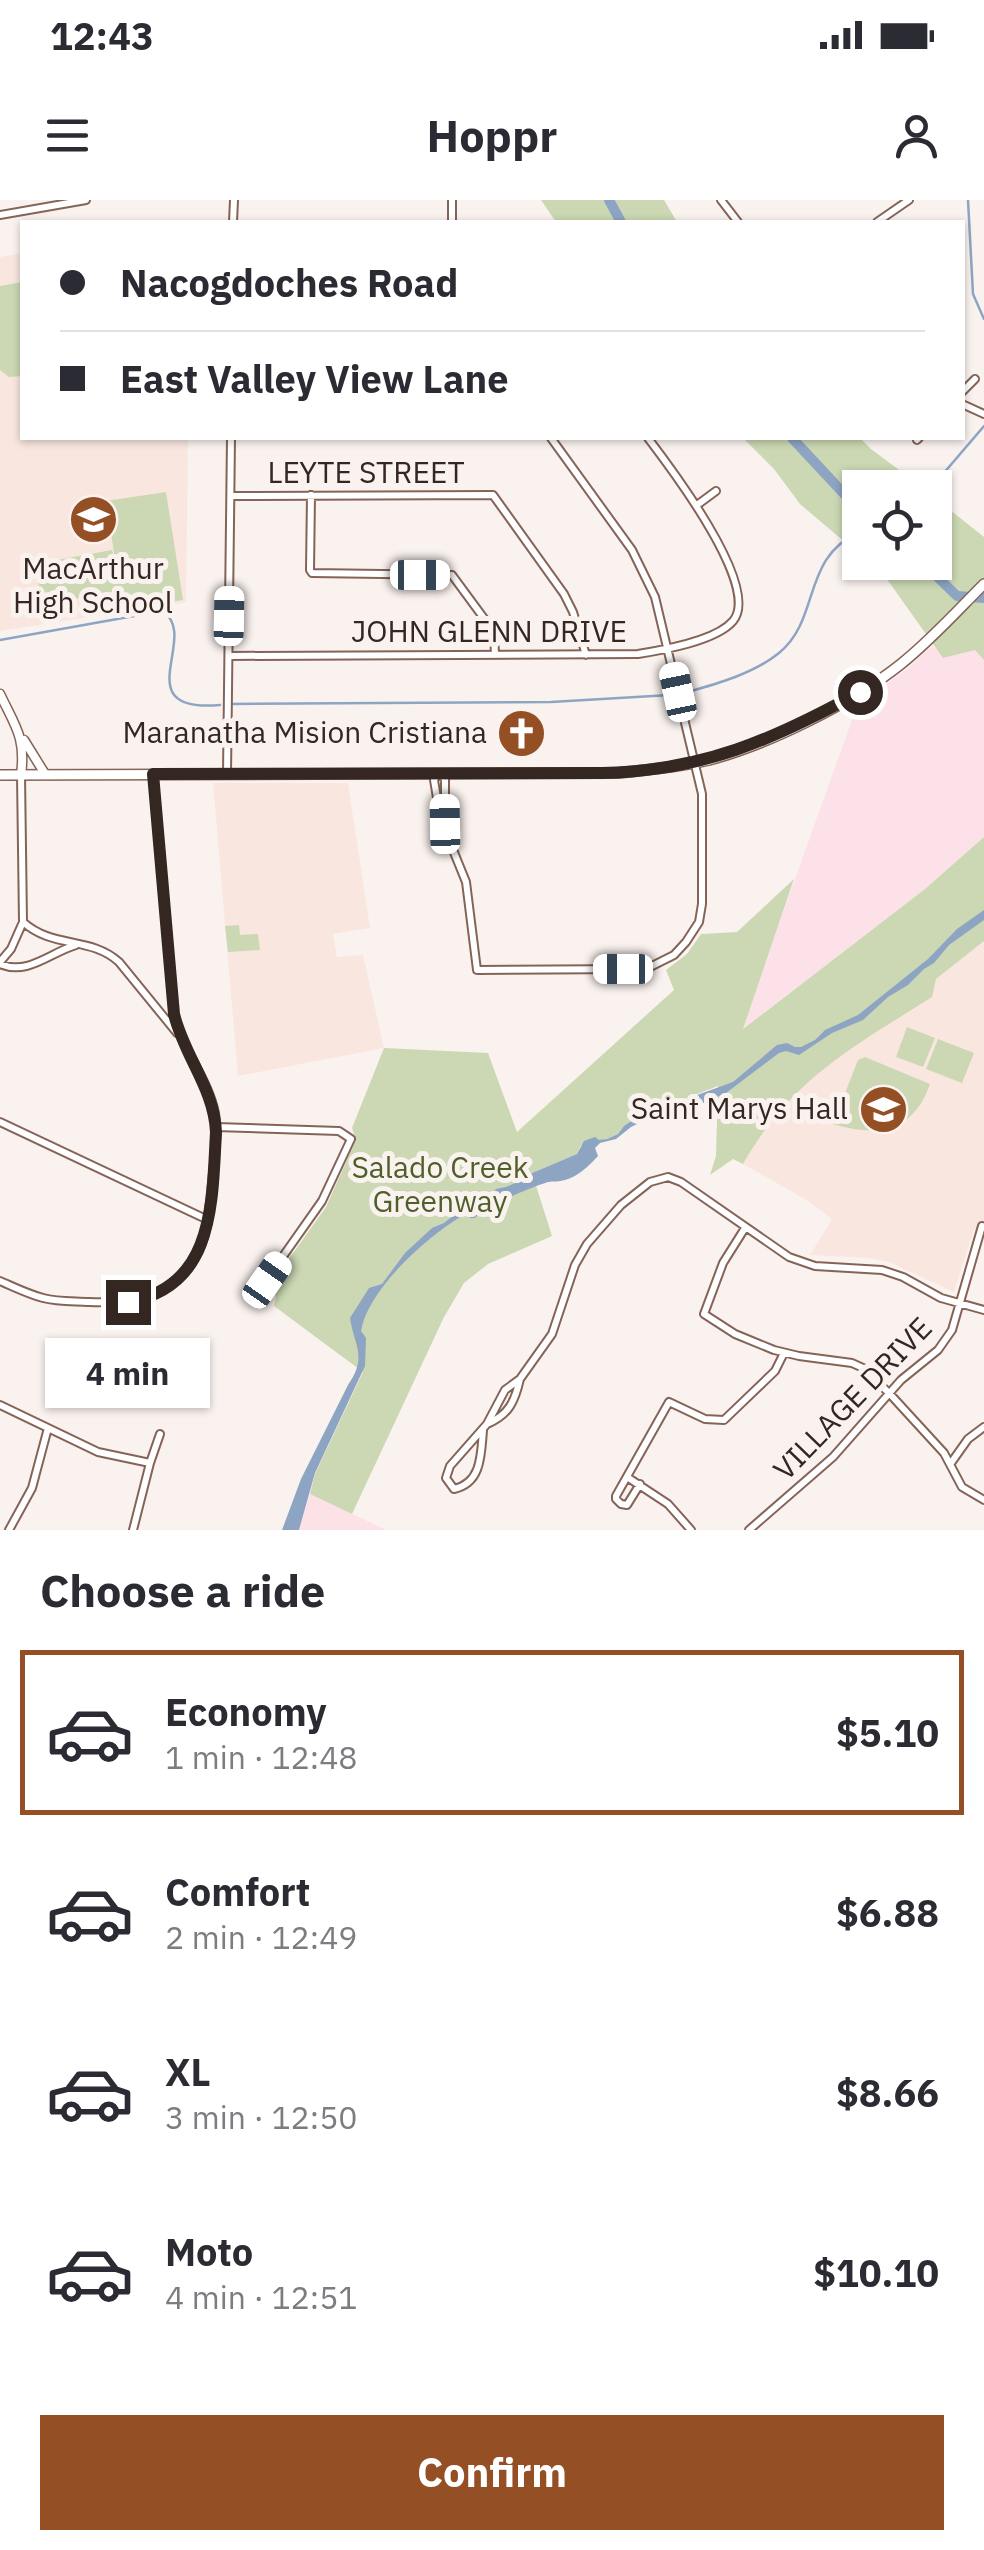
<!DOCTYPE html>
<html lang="en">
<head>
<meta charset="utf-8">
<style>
  body { margin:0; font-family:"IBM Plex Sans",sans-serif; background:#f7f7f7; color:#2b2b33; height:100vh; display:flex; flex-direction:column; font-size:38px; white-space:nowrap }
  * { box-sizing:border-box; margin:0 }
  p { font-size:32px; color:#7c7c81 }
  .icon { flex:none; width:55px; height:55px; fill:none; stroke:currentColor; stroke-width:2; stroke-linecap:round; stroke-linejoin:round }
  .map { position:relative; height:1330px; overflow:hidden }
  .drawer { display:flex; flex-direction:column; background:#fff; flex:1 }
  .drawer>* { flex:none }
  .guide { position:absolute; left:20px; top:20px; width:945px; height:220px; border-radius:0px; box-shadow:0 2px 8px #0004; display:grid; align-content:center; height:220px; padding:0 40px; background:#fff }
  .fabs { position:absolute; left:842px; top:270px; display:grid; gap:20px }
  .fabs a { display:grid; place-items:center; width:110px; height:110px; border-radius:0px; background:#fff; box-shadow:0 2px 8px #0004; font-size:50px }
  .end { position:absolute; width:45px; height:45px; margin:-22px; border:12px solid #342620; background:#fff; box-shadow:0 0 0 5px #fff }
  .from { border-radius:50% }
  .bubble { position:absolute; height:70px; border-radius:0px; background:#fff; box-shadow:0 2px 8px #0004; font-size:32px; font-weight:800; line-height:70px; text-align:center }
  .car { position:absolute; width:30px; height:60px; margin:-30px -15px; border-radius:12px; box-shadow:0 0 8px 2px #0007; background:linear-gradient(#fff 24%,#345 0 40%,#fff 0 76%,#345 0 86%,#fff 0) }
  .guide b { display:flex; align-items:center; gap:35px; height:95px; font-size:38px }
  .guide b+b { border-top:2px solid #e1e1e2 }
  .guide i { width:25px; height:25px; background:#2b2b33 }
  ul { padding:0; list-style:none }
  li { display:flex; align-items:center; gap:30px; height:165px; margin:0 20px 15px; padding:0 20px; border:5px solid transparent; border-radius:0px }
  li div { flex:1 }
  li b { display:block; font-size:38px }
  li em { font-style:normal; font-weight:800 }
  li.current { border-color:#944f25 }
  li>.icon { width:90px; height:90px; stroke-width:1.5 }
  h2 { padding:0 40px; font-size:45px; line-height:120px }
  .button { display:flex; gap:20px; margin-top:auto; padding:20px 40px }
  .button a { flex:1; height:115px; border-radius:0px; background:#944f25; color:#fff; font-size:40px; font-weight:800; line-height:115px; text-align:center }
  .status { display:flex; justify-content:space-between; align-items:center; height:70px; padding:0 50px; background:#fff; direction:ltr }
  .status svg { height:28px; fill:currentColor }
  header { display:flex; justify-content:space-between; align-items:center; height:130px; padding:0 40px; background:#fff; font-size:45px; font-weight:800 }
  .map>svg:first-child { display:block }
  .commercial { fill:#fce2e7 }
  .industrial { fill:#fce2e8 }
  .built { fill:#f9e7df }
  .green { fill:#cbd8b3 }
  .water { fill:#8da5c3 }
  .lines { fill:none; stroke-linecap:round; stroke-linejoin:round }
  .stream { stroke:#8da5c3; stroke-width:2.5 }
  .river { stroke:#8da5c3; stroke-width:10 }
  .minor-casing { stroke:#856457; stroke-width:10 }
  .tertiary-casing { stroke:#856457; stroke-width:11 }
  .secondary-casing { stroke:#856457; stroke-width:12 }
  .minor { stroke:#fff; stroke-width:6 }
  .tertiary { stroke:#fff; stroke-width:8 }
  .secondary { stroke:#fff; stroke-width:9 }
  .route { stroke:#342620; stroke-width:12 }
  .labels { text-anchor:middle; stroke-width:10; stroke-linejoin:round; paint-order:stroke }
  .street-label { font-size:30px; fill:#342620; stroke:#faf2ef }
  .poi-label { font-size:30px; fill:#342620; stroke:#faf2ef; text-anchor:end }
  .park-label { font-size:30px; fill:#4f5f28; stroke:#faf2ef }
</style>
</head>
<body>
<div class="status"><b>12:43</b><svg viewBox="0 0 49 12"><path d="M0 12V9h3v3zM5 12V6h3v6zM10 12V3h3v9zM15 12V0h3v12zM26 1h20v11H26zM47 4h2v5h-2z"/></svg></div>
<header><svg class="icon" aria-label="menu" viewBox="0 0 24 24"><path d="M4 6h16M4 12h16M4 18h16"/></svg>Hoppr<svg class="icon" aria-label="person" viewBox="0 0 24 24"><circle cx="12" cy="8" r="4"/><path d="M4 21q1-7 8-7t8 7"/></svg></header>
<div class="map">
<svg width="984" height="1330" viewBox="0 0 984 1330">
  <rect width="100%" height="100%" fill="#faf2ef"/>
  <!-- commercial -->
  <path class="commercial" d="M310,1294L386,1330H299Z"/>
  <!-- industrial -->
  <path class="industrial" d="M933,445L943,458L975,449L984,460V637L925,689L741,830L858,503L906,470Z"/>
  <!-- built -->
  <path class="built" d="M22,53V238H188L186,402L0,431V57Z
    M213,583H348L370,728L333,734L337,757L363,755L384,848L238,876Z
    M984,741V1033L974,1029L954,1092L889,1062L868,1058L810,1055L832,1019L808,1001L743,964L759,935L805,883Z"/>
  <!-- green -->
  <path class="green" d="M541,0H664L677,22H556Z
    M22,82V176L9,177L0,170V86Z
    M743,238H860L871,249L922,287L860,288V355L800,304L774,269Z
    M166,292L183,400L123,409L120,391L42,405L35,364L112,350L116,366L106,301Z
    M935,298L984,337V460L975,450L943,458L884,375L869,363L935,362Z
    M984,637V741L936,779L932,797C853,847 791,879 743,964L733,959L710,975L716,956L718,886L650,912L624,926L618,934L607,939L581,945L577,954L532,973L552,1036L488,1064L464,1083L444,1117L352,1314L310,1294L315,1274L363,1172L274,1106L276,1097L271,1084L326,1007L356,940L352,928L384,848L488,853L517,932L674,790L666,770L687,754L701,734L737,732L794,679L743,829L925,689Z
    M239,725L240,735L258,734L260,750L228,752L225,726Z
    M907,827L935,838L923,867L896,857Z
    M938,839L974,853L962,883L926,869Z
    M865,857L930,884C913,933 877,937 833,924L858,860Z"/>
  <!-- water -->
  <path class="water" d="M984,710V720L949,745L934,763L924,769L908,785L888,797L863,820L832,833L799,855L786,851L779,853L726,893L662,921L645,920L631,927L616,939L600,943L595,948L598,956C589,966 577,977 565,980C559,982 554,981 548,982C532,987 485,1006 475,1018H470L467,1013C431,1033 368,1088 361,1131L366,1138L365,1166L315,1273L299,1330H282L301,1279L348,1185C368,1156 354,1146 350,1118L369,1088L382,1084L405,1053L432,1028L444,1023L463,1008L482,1004L496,989L506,987L527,978L532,973L577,954L584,941L595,937L599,940L607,939L618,934L624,926L639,916L733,882L777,845L787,843L795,847H801L815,840L825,830L858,815L928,759L957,729Z"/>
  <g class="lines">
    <!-- stream -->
    <path class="stream" d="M968,0L973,94L984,119
      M931,288L984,226
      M0,440L162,411C202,435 124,513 220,505
      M684,493C716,484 753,474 779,453C821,419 801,357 860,332
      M233,504L551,502L670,495"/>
    <!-- river -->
    <path class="river" d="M609,0L621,22
      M792,238L860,311
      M922,362L957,396L984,398"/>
    <defs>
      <path id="minor" d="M452,0V22
        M721,0L738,22
        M0,15L86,0
        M233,22L234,0
        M877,22L909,0
        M962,192L975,179
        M962,204L984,214
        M917,240L919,238
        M311,295L310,370L312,373L452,375L494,432L495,455
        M231,296L493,295L564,394L573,412L586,455
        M697,305L716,291
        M229,456L638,454C663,450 716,441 733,421C762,387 670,267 648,238
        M438,573L434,580L438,604L451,645L466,682L477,770L637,769L652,766L674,755L686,742L699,722L702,704V594L655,397L632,350L551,238
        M438,573L445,579V617
        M227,574L231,238
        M23,722C53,749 90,736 119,762L177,833
        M0,762L11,749L23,722L21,575
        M0,764C28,776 51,752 76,745
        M0,922L208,1020
        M216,927L339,931L351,939L322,1001L267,1079L263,1098
        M745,1028L723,1063L704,1114L735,1134L774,1150L799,1156L852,1163L863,1168L889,1193L944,1253L962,1287L984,1300
        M0,1081C14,1087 28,1094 43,1098C58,1102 74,1101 89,1102C130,1104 174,1098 196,1057C209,1034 209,1008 212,983C214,960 219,936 215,913C208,878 182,850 174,814L153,574
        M520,1179C515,1201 509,1215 487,1224L505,1190L520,1179L552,1134L575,1065L587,1044L621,1005L650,982L668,977L681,982L789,1057L815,1066L882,1070L903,1077L941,1098L984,1110
        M0,1205L98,1252L150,1263
        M483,1230C481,1254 482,1283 454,1289L446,1278L450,1266L487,1224
        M951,1263L968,1239L984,1227
        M627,1277L668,1304L691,1330
        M640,1284L627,1305L621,1304L616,1299V1296L669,1202L705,1219L724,1220L775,1171L784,1153
        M9,1330L32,1288L48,1228
        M133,1330L150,1263L160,1234
        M749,1330L833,1257L901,1180L938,1150L952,1130L982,1026"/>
      <path id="tertiary" d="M0,494C15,526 26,537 21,575
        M24,540L45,574"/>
      <path id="secondary" d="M0,575L618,573C649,570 679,567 709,560C769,544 852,503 901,464C931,440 957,411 984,384"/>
    </defs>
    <!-- minor casing -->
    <use href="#minor" class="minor-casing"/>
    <!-- tertiary casing -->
    <use href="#tertiary" class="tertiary-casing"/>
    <!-- secondary casing -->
    <use href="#secondary" class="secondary-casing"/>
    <!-- minor -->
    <use href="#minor" class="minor"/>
    <!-- tertiary -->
    <use href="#tertiary" class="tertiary"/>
    <!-- secondary -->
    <use href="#secondary" class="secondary"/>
  </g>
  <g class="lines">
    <!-- route -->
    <path class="route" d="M128,1102C215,1087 212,1002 216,932C214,888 184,856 174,814L153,574L602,573C702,571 773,540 860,492"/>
  </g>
  <!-- icons -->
  <defs>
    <symbol id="school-disc" viewBox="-11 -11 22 22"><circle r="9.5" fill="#944f25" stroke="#faf2ef"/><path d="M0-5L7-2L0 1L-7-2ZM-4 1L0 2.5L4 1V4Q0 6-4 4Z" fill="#fff"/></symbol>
    <symbol id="church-disc" viewBox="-11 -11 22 22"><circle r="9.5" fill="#944f25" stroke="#faf2ef"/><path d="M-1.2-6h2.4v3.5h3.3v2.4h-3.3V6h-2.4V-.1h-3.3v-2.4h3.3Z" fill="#fff"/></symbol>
  </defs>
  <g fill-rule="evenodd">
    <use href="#school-disc" x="66" y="292" width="55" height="55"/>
    <use href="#church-disc" x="494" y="506" width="55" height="55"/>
    <use href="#school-disc" x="856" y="882" width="55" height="55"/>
  </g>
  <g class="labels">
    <!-- street labels -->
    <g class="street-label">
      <text x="366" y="283">LEYTE STREET</text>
      <text x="489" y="442">JOHN GLENN DRIVE</text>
      <text transform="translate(853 1199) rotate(-46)" y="10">VILLAGE DRIVE</text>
    </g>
    <!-- poi labels -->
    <g class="poi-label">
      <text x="93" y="379" text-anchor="middle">MacArthur<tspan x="93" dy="34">High School</tspan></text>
      <text x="487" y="543">Maranatha Mision Cristiana</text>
      <text x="848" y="919">Saint Marys Hall</text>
    </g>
    <!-- park labels -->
    <g class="park-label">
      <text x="440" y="978">Salado Creek<tspan x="440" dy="34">Greenway</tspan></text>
    </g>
  </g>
</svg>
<div class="fabs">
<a><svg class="icon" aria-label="locate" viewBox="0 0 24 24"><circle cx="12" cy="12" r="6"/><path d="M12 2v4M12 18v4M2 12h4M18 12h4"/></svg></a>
</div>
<i class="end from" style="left:860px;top:492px"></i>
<i class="end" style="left:128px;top:1102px"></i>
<div class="bubble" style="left:45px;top:1138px;width:165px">4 min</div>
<i class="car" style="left:420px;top:375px;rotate:90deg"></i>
<i class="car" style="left:229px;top:416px;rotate:1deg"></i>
<i class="car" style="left:678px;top:492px;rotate:348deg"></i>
<i class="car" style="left:445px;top:624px;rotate:359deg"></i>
<i class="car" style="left:623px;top:769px;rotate:270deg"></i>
<i class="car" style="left:267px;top:1080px;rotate:35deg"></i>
<div class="guide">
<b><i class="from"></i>Nacogdoches Road</b>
<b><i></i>East Valley View Lane</b>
</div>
</div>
<section class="drawer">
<h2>Choose a ride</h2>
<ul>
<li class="current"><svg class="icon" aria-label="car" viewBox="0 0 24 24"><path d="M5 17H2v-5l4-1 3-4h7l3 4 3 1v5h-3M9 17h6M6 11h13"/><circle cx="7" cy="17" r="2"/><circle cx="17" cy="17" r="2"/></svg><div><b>Economy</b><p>1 min · 12:48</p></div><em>$5.10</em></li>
<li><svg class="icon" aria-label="car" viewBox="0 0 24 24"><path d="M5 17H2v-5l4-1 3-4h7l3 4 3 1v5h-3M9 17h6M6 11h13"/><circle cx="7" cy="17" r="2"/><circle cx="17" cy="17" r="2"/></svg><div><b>Comfort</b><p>2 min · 12:49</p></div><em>$6.88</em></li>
<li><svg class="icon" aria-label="car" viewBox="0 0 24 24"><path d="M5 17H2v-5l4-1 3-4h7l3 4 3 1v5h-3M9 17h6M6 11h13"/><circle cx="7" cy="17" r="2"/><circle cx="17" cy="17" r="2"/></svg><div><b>XL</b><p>3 min · 12:50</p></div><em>$8.66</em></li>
<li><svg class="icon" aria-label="car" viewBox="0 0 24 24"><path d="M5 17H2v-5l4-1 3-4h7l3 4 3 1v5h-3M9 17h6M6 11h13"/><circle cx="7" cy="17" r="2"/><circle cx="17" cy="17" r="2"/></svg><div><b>Moto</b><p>4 min · 12:51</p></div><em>$10.10</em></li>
</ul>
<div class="button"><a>Confirm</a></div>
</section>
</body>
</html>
